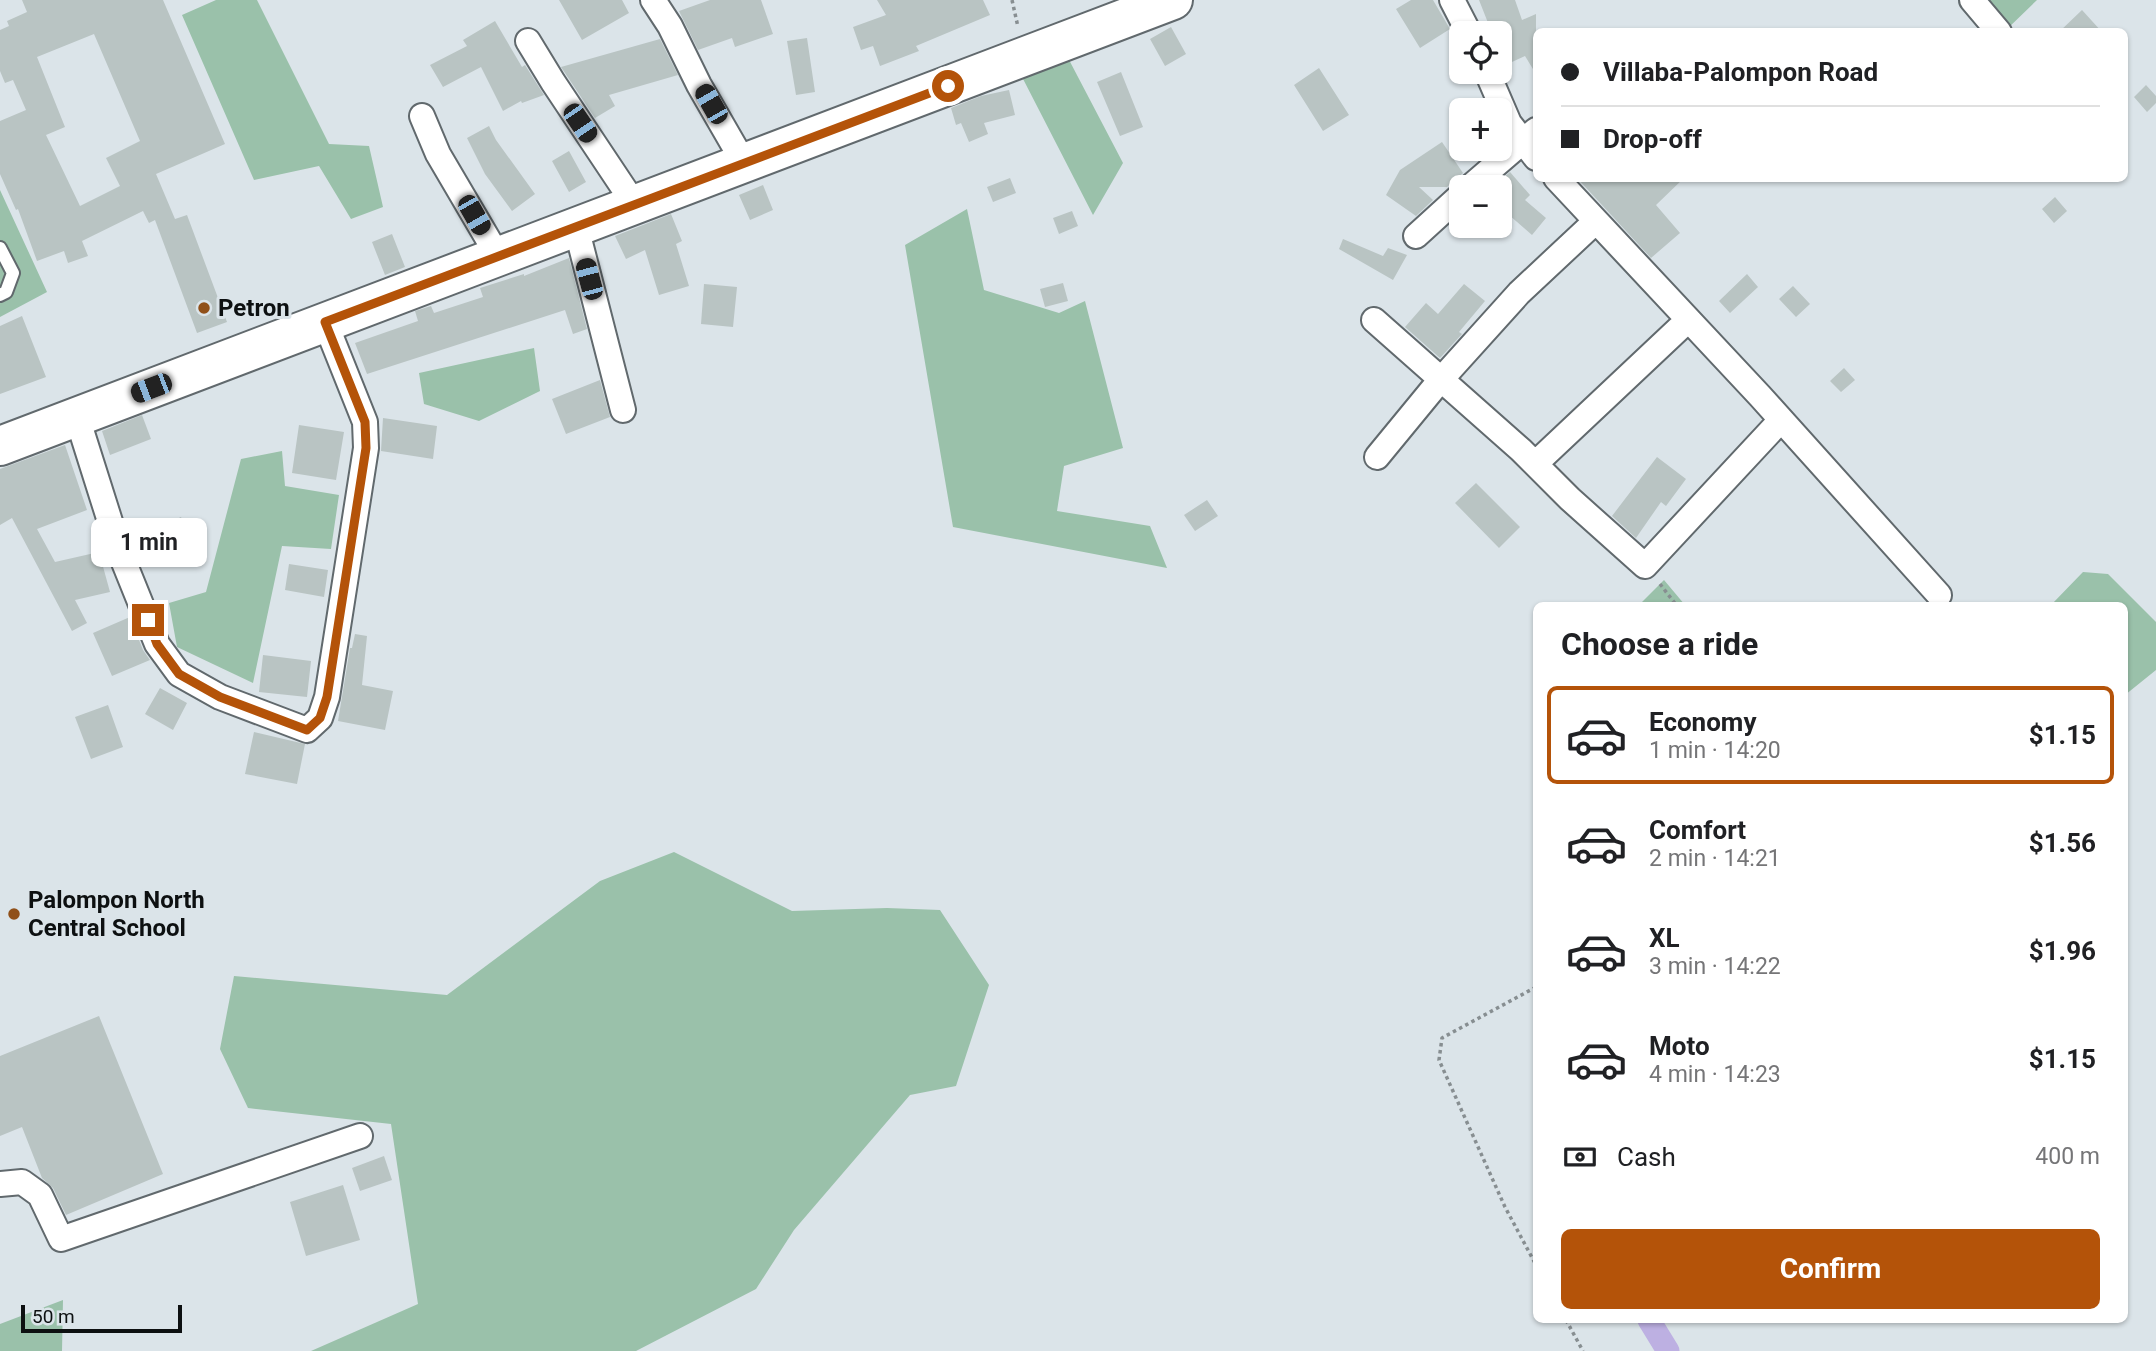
<!DOCTYPE html>
<html lang="en">
<head>
<meta charset="utf-8">
<style>
  body { margin:0; font-family:Roboto,sans-serif; background:#f6f6f6; color:#202124; height:100vh; display:flex; flex-direction:column; font-size:26px; white-space:nowrap }
  * { box-sizing:border-box; margin:0 }
  p { font-size:23px; color:#757577 }
  .icon { flex:none; width:38px; height:38px; fill:none; stroke:currentColor; stroke-width:2; stroke-linecap:round; stroke-linejoin:round }
  .map { position:relative; flex:1; overflow:hidden }
  .drawer { position:absolute; left:1533px; top:602px; width:595px; height:721px; display:flex; flex-direction:column; background:#fff; border-radius:10px; box-shadow:0 2px 5px #0004 }
  .drawer>* { flex:none }
  .banner { position:absolute; left:1533px; top:28px; width:595px; height:154px; border-radius:10px; box-shadow:0 2px 5px #0004; display:grid; align-content:center; height:154px; padding:0 28px; background:#fff }
  .controls { position:absolute; left:1449px; top:21px; display:grid; gap:14px }
  .controls a { display:grid; place-items:center; width:63px; height:63px; border-radius:10px; background:#fff; box-shadow:0 2px 5px #0004; font-size:35px }
  .scale { position:absolute; left:21px; bottom:18px; width:161px; box-sizing:border-box; padding-left:7px; border:4px solid #0d1011; border-top:0; font-size:19px; line-height:24px; white-space:nowrap; color:#0d1011; -webkit-text-stroke:5px #dbe4e9; paint-order:stroke }
  .end { position:absolute; width:32px; height:32px; margin:-16px; border:9px solid #b45309; background:#fff; box-shadow:0 0 0 4px #fff }
  .from { border-radius:50% }
  .bubble { position:absolute; height:49px; border-radius:10px; background:#fff; box-shadow:0 2px 5px #0004; font-size:23px; font-weight:700; line-height:49px; text-align:center }
  .car { position:absolute; width:21px; height:42px; margin:-21px -10px; border-radius:9px; box-shadow:0 0 5px 2px #0007; background:linear-gradient(#222 24%,#8ab4d8 0 40%,#222 0 76%,#8ab4d8 0 86%,#222 0) }
  .banner b { display:flex; align-items:center; gap:24px; height:66px; font-size:26px }
  .banner b+b { border-top:2px solid #e0e0e0 }
  .banner i { width:18px; height:18px; background:#202124 }
  ul { padding:0; list-style:none }
  li { display:flex; align-items:center; gap:21px; height:98px; margin:0 14px 10px; padding:0 14px; border:4px solid transparent; border-radius:10px }
  li div { flex:1 }
  li b { display:block; font-size:26px }
  li em { font-style:normal; font-weight:700 }
  li.selected { border-color:#b45309 }
  li>.icon { width:63px; height:63px; stroke-width:1.5 }
  h2 { padding:0 28px; font-size:32px; line-height:84px }
  .pay { display:flex; align-items:center; gap:18px; height:77px; padding:0 28px; font-size:26px }
  .pay p { margin-inline-start:auto }
  .button { display:flex; gap:14px; margin-top:auto; padding:14px 28px }
  .button a { flex:1; height:80px; border-radius:10px; background:#b45309; color:#fff; font-size:28px; font-weight:700; line-height:80px; text-align:center }
  .map>svg:first-child { display:block }
  .green { fill:#9ac1aa }
  .lines { fill:none; stroke-linecap:round; stroke-linejoin:round }
  .canal { stroke:#bdb0e2; stroke-width:23 }
  .building { fill:#b9c4c3; fill-rule:evenodd }
  .service-casing { stroke:#61696d; stroke-width:16 }
  .minor-casing { stroke:#61696d; stroke-width:28 }
  .primary-casing { stroke:#61696d; stroke-width:42 }
  .path { stroke:#878e91; stroke-width:3.5; stroke-dasharray:3.5 3.5; stroke-linecap:butt }
  .service { stroke:#fff; stroke-width:12 }
  .minor { stroke:#fff; stroke-width:24 }
  .primary { stroke:#fff; stroke-width:38 }
  .route { stroke:#b45309; stroke-width:9 }
  .poi-dot { fill:#905019; stroke:#dbe4e9; stroke-width:2.5 }
  .labels { text-anchor:middle; stroke-width:6; stroke-linejoin:round; paint-order:stroke }
  .poi-label { font-size:24px; font-weight:bold; fill:#0d1011; stroke:#dbe4e9; text-anchor:start }
</style>
</head>
<body>
<div class="map">
<svg width="2156" height="1351" viewBox="0 0 2156 1351">
  <rect width="100%" height="100%" fill="#dbe4e9"/>
  <!-- green -->
  <path class="green" d="M216,0H257L329,144L369,146L383,207L351,219L319,166L254,180L182,15Z
    M1964,0H2037L2004,32Z
    M1067,56L1123,163L1093,215L1021,75Z
    M0,190L47,292L0,317Z
    M967,209L984,290L1059,313L1085,301L1123,448L1064,466L1057,511L1150,526L1167,568L953,527L905,245Z
    M534,348L540,391L479,421L424,404L419,373Z
    M282,451L285,486L339,495L331,549L282,546L253,683L177,647L169,603L206,592L241,459Z
    M2083,572L2108,574L2156,622V670L2125,695L2124,606L2051,605Z
    M1664,580L1685,605H1639Z
    M674,852L792,911L887,908L940,910L989,985L956,1086L910,1095L794,1230L756,1289L636,1351H311L418,1304L391,1124L248,1108L220,1049L234,976L447,995L600,881Z
    M63,1300L62,1351H0V1324Z"/>
  <g class="lines">
    <!-- canal -->
    <path class="canal" d="M1649,1320L1668,1351"/>
  </g>
  <!-- building -->
  <path class="building" d="M22,0H163L225,144L156,174L175,219L187,215L227,322L197,333L155,220L149,223L143,211L82,241L88,256L68,263L64,251L37,261L18,209L16,210L0,174V121L26,110L13,80L5,83L0,71V30L9,26L7,21L27,12ZM94,34L140,141L106,158L120,186L80,206L46,135L65,127L37,57Z
    M559,0H622L629,13L582,40Z
    M710,0H761L773,34L735,47L732,38L698,50L679,11Z
    M877,0H983L990,15L916,46L919,51L880,66L873,46L861,50L853,27L886,15Z
    M1411,0H1433L1450,29L1420,48L1396,9Z
    M1479,0H1515L1522,20L1536,14V74L1525,56L1501,67L1500,33H1492Z
    M2082,10L2102,32H2059Z
    M495,21L522,67L525,65L544,95L522,103L521,101L503,111L481,67L443,87L430,65L467,46L463,40Z
    M1171,27L1186,54L1165,66L1150,39Z
    M807,38L815,92L796,95L787,41Z
    M660,39L678,75L609,95L615,106L595,118L561,67Z
    M1319,68L1349,115L1323,131L1294,85Z
    M1121,72L1143,127L1120,136L1097,82Z
    M2146,85L2156,96V103L2147,112L2134,97Z
    M1009,90L1015,115L984,123L988,134L969,142L961,123L956,125L951,108L981,96Z
    M489,126L496,140L535,194L512,211L485,174L467,138Z
    M1442,142L1463,173L1447,187H1419L1433,200L1416,216L1386,195L1400,170Z
    M569,151L586,182L569,192L552,161Z
    M1510,172L1530,195L1525,200L1546,218L1532,235L1509,215L1500,224V187H1492Z
    M1010,178L1016,193L993,202L987,187Z
    M1577,178H1684L1656,205L1680,233L1651,258Z
    M763,185L773,210L750,220L739,195Z
    M2055,197L2067,211L2054,223L2042,209Z
    M1072,211L1078,226L1059,234L1053,218Z
    M671,214L682,241L676,244L689,286L659,295L645,250L626,259L615,236Z
    M392,234L405,267L385,275L372,242Z
    M1343,239L1383,256L1388,248L1407,255L1393,280L1339,249Z
    M569,258L587,329L573,334L565,310L367,374L355,343L418,321L415,311L431,306L434,313L483,297L480,288L524,274V276Z
    M1747,274L1758,287L1730,313L1719,301Z
    M1063,283L1068,301L1045,307L1040,289Z
    M704,284L737,287L733,327L701,324Z
    M1464,284L1485,301L1459,332L1462,334L1440,358L1405,327L1426,303L1438,314Z
    M1793,286L1810,304L1796,317L1779,299Z
    M22,316L46,377L0,394V326Z
    M1844,368L1855,380L1841,392L1830,381Z
    M600,380L610,417L566,434L552,399Z
    M142,415L151,439L110,455L102,431Z
    M383,418L437,426L433,459L381,451Z
    M299,425L344,432L336,480L292,473Z
    M65,445L87,510L37,529L55,562L99,552L110,592L75,600L87,623L72,631L12,518L0,525V469Z
    M1657,457L1686,479L1666,506L1661,502L1636,538L1612,516Z
    M1476,483L1520,527L1499,548L1455,503Z
    M1207,500L1218,516L1195,531L1184,515Z
    M181,517L192,544L151,562L139,536Z
    M289,564L328,570L324,597L285,590Z
    M130,617L143,650L150,660L112,676L93,633Z
    M355,634L367,636L362,685L393,691L385,730L338,721L350,648H352Z
    M263,655L311,661L307,697L259,692Z
    M160,688L187,703L173,730L145,714Z
    M108,705L123,747L91,759L75,717Z
    M254,732L305,744L297,784L245,774Z
    M99,1016L163,1174L66,1215L53,1188L42,1178L22,1127L0,1136V1056Z
    M384,1156L392,1180L360,1191L352,1168Z
    M343,1185L360,1240L306,1256L290,1202Z"/>
  <g class="lines">
    <defs>
      <path id="service" d="M0,248L13,273L6,292L0,295"/>
      <path id="minor" d="M653,0L670,26L699,85L744,163
        M1452,0L1469,33
        M1972,0L1999,32
        M528,41L553,82L635,205
        M1487,72L1509,123L1536,158
        M422,116L438,154L498,256
        M1556,178L1760,396L1939,595
        M1470,187L1536,130
        M576,227L623,410
        M1416,236L1461,195
        M1374,320L1521,450L1570,499L1645,566L1781,420
        M77,417L119,550L157,644L179,674L220,697L307,730L320,718L327,697L366,448L365,422L325,322
        M1377,457L1437,384L1519,293L1596,221
        M1535,464L1688,320
        M0,1184L22,1182L40,1195L61,1239L360,1136"/>
      <path id="primary" d="M0,446L1173,0"/>
    </defs>
    <!-- service casing -->
    <use href="#service" class="service-casing"/>
    <!-- minor casing -->
    <use href="#minor" class="minor-casing"/>
    <!-- primary casing -->
    <use href="#primary" class="primary-casing"/>
    <!-- path -->
    <path class="path" d="M1012,0L1018,27
      M1660,584L1677,606
      M1536,987L1442,1038L1439,1060L1505,1207L1536,1265
      M1566,1320L1583,1351"/>
    <!-- service -->
    <use href="#service" class="service"/>
    <!-- minor -->
    <use href="#minor" class="minor"/>
    <!-- primary -->
    <use href="#primary" class="primary"/>
  </g>
  <g class="lines">
    <!-- route -->
    <path class="route" d="M148,620L157,644L179,674L220,697L307,730L320,718L327,697L366,448L365,422L325,322L948,86"/>
  </g>
  <!-- markers -->
  <g class="poi-dot">
    <circle cx="204" cy="308" r="7"/>
    <circle cx="14" cy="914" r="7"/>
  </g>
  <g class="labels">
    <!-- poi labels -->
    <g class="poi-label">
      <text x="218" y="316">Petron</text>
      <text x="28" y="908">Palompon North<tspan x="28" dy="28">Central School</tspan></text>
    </g>
  </g>
</svg>
<div class="controls">
<a><svg class="icon" aria-label="locate" viewBox="0 0 24 24"><circle cx="12" cy="12" r="6"/><path d="M12 2v4M12 18v4M2 12h4M18 12h4"/></svg></a>
<a>+</a>
<a>−</a>
</div>
<div class="scale">50 m</div>
<i class="end from" style="left:948px;top:86px"></i>
<i class="end" style="left:148px;top:620px"></i>
<div class="bubble" style="left:91px;top:518px;width:116px">1 min</div>
<i class="car" style="left:711px;top:104px;rotate:330deg"></i>
<i class="car" style="left:580px;top:123px;rotate:146deg"></i>
<i class="car" style="left:474px;top:215px;rotate:150deg"></i>
<i class="car" style="left:589px;top:279px;rotate:345deg"></i>
<i class="car" style="left:151px;top:388px;rotate:249deg"></i>
<div class="banner">
<b><i class="from"></i>Villaba-Palompon Road</b>
<b><i></i>Drop-off</b>
</div>
<section class="drawer">
<h2>Choose a ride</h2>
<ul>
<li class="selected"><svg class="icon" aria-label="car" viewBox="0 0 24 24"><path d="M5 17H2v-5l4-1 3-4h7l3 4 3 1v5h-3M9 17h6M6 11h13"/><circle cx="7" cy="17" r="2"/><circle cx="17" cy="17" r="2"/></svg><div><b>Economy</b><p>1 min · 14:20</p></div><em>$1.15</em></li>
<li><svg class="icon" aria-label="car" viewBox="0 0 24 24"><path d="M5 17H2v-5l4-1 3-4h7l3 4 3 1v5h-3M9 17h6M6 11h13"/><circle cx="7" cy="17" r="2"/><circle cx="17" cy="17" r="2"/></svg><div><b>Comfort</b><p>2 min · 14:21</p></div><em>$1.56</em></li>
<li><svg class="icon" aria-label="car" viewBox="0 0 24 24"><path d="M5 17H2v-5l4-1 3-4h7l3 4 3 1v5h-3M9 17h6M6 11h13"/><circle cx="7" cy="17" r="2"/><circle cx="17" cy="17" r="2"/></svg><div><b>XL</b><p>3 min · 14:22</p></div><em>$1.96</em></li>
<li><svg class="icon" aria-label="car" viewBox="0 0 24 24"><path d="M5 17H2v-5l4-1 3-4h7l3 4 3 1v5h-3M9 17h6M6 11h13"/><circle cx="7" cy="17" r="2"/><circle cx="17" cy="17" r="2"/></svg><div><b>Moto</b><p>4 min · 14:23</p></div><em>$1.15</em></li>
</ul>
<div class="pay"><svg class="icon" aria-label="cash" viewBox="0 0 24 24"><path d="M3 7h18v10H3z"/><circle cx="12" cy="12" r="2"/></svg>Cash<p>400 m</p></div>
<div class="button"><a>Confirm</a></div>
</section>
</div>
</body>
</html>
